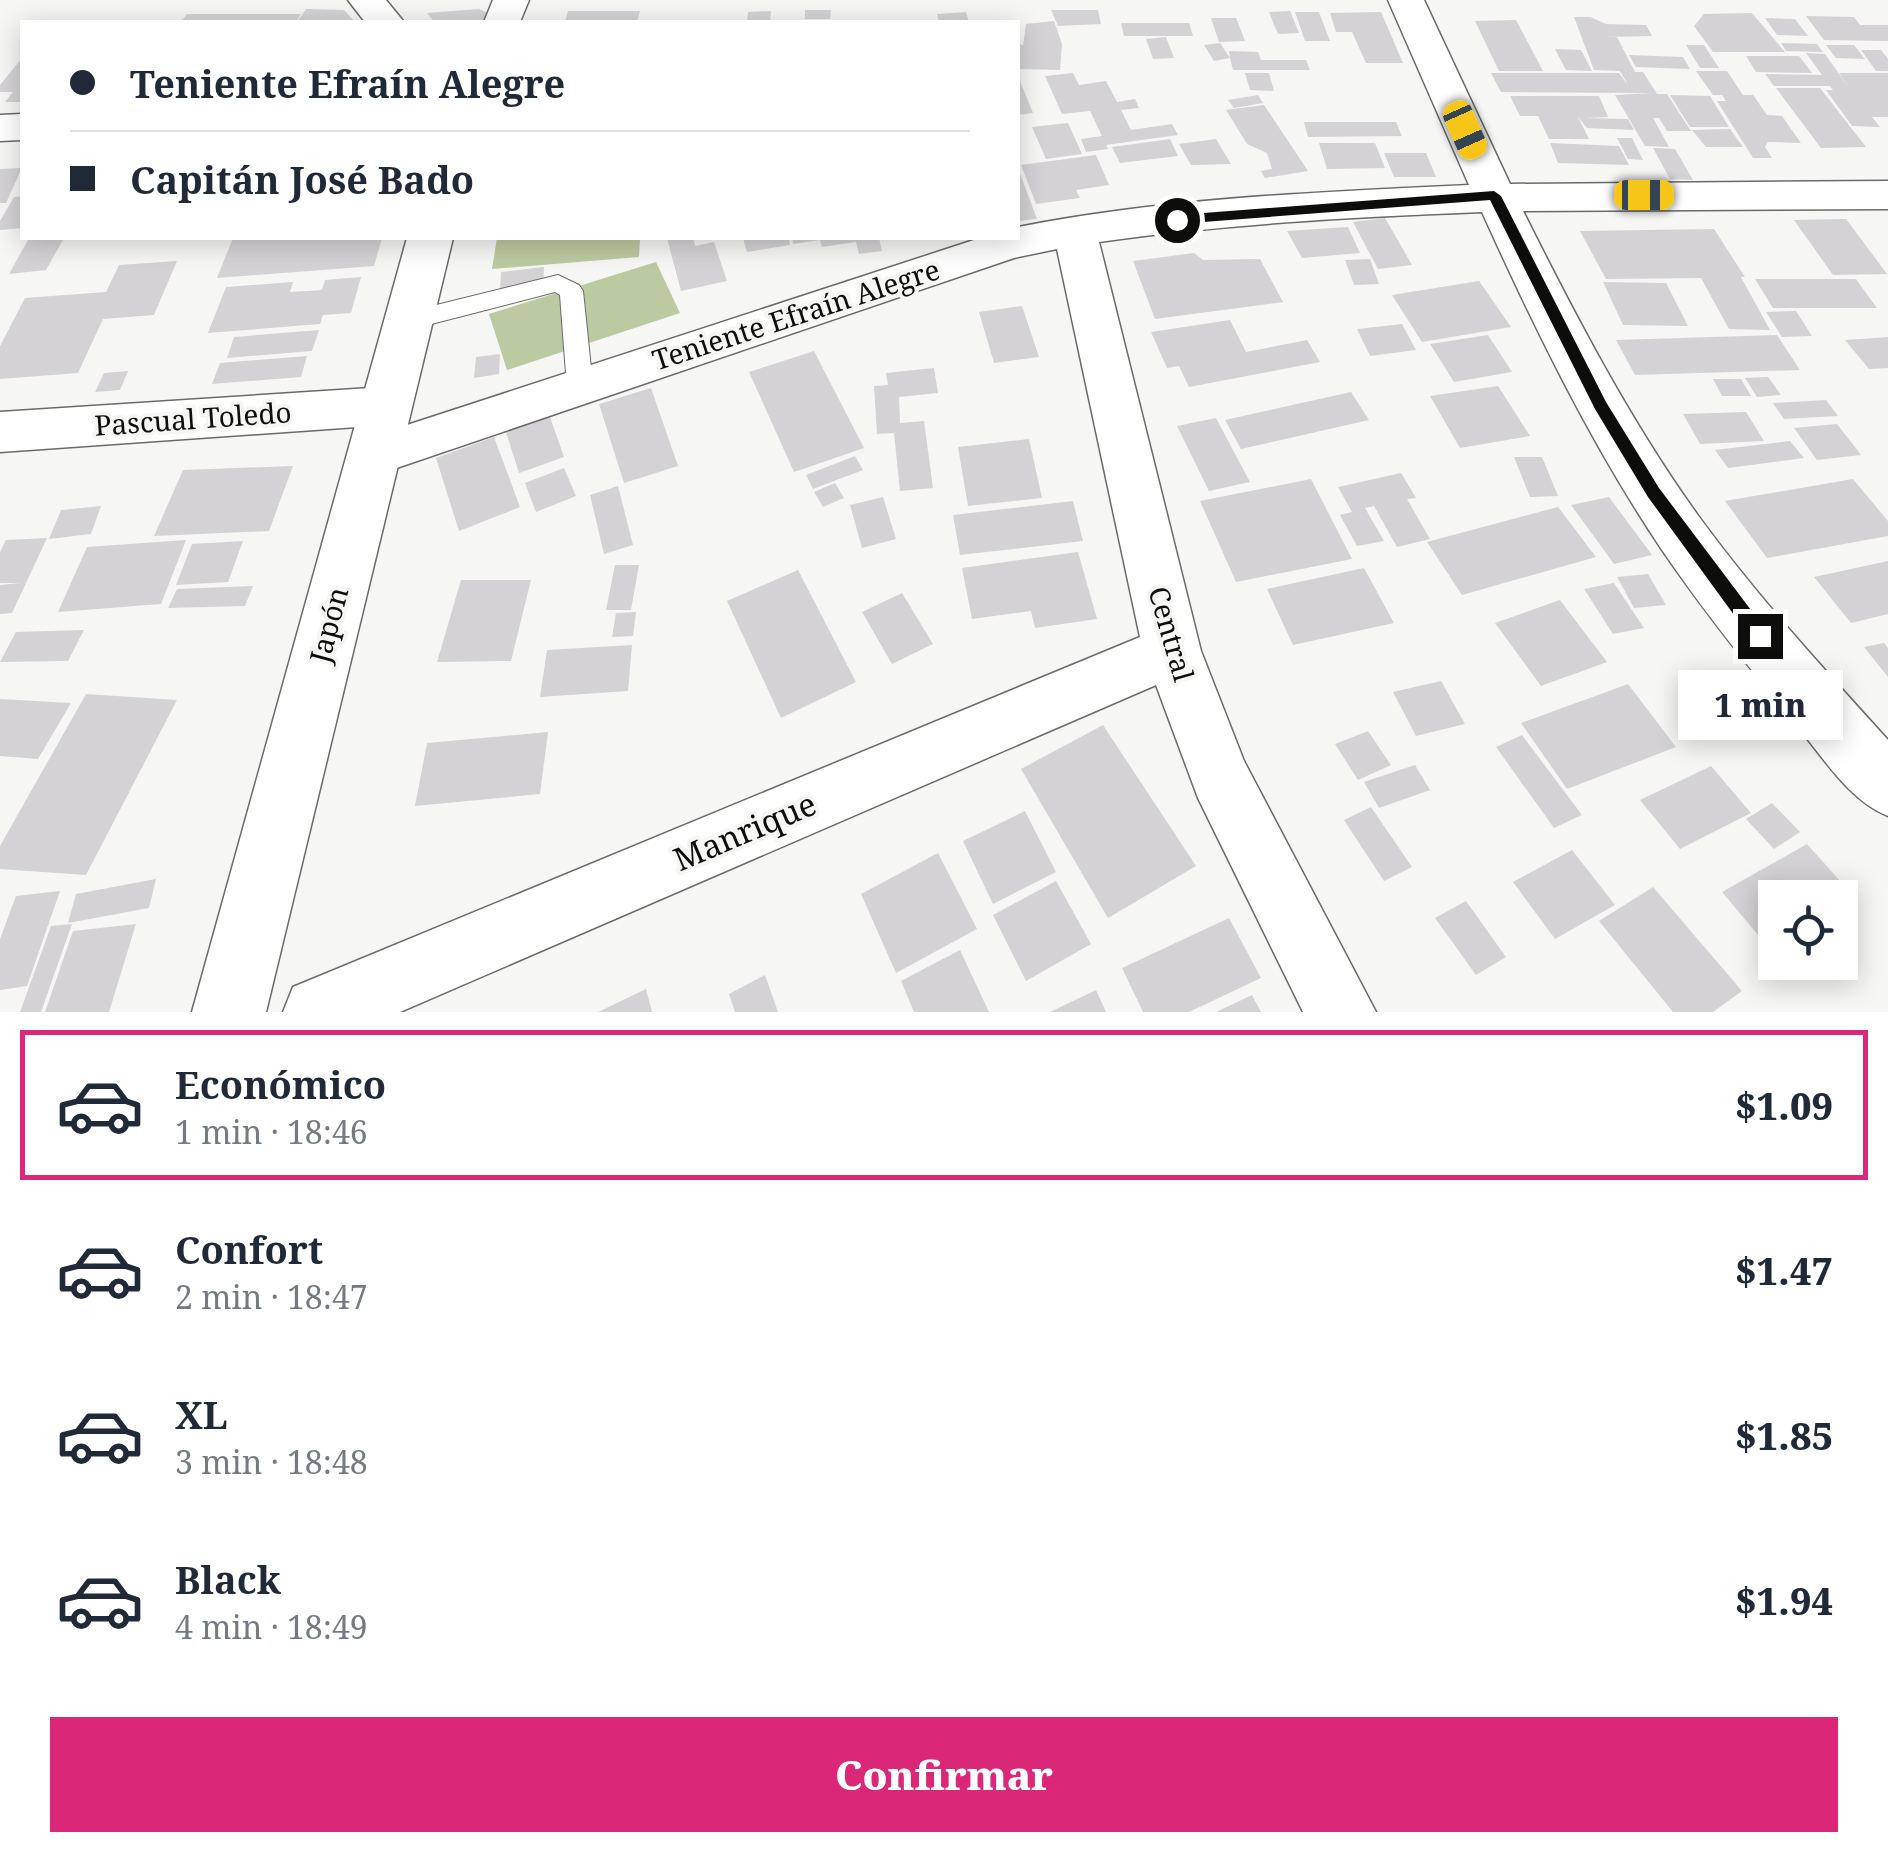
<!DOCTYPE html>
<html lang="es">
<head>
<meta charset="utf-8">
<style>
  body { margin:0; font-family:"Noto Serif",serif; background:#f2f2f3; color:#1f2937; height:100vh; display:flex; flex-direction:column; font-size:38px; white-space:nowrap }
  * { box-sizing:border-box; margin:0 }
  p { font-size:32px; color:#747a83 }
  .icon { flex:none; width:55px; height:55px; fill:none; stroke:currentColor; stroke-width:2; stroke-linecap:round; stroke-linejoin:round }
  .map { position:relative; height:1012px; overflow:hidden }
  .side { display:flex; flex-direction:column; background:#fff; flex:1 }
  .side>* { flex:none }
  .guide { position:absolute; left:20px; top:20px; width:1000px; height:220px; border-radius:0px; box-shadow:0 5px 25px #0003; display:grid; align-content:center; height:220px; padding:0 50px; background:#fff }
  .fabs { position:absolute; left:1758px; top:880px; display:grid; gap:20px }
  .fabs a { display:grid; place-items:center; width:100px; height:100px; border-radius:0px; background:#fff; box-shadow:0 5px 25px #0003; font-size:50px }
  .end { position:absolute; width:45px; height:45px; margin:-22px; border:12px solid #0d0d0c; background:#fff; box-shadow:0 0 0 5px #fff }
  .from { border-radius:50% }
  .bubble { position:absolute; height:70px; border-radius:0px; background:#fff; box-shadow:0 5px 25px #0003; font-size:32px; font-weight:800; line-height:70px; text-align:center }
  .car { position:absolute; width:30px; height:60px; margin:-30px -15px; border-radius:12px; box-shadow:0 0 8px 2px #0007; background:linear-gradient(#f5c518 24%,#345 0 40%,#f5c518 0 76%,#345 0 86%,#f5c518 0) }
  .guide b { display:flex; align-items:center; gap:35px; height:95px; font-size:38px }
  .guide b+b { border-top:2px solid #e0e1e3 }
  .guide i { width:25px; height:25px; background:#1f2937 }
  ul { padding:18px 0 0; list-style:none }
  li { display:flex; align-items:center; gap:30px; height:150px; margin:0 20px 15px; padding:0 30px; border:5px solid transparent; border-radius:0px }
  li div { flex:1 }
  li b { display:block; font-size:38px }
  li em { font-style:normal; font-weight:800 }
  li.current { border-color:#db2777 }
  li>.icon { width:90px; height:90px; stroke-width:1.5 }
  .action { display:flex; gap:20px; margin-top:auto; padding:20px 50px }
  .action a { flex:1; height:115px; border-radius:0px; background:#db2777; color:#fff; font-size:40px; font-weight:800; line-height:115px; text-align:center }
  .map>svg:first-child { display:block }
  .green { fill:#bbcaa0 }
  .building { fill:#d4d2d4 }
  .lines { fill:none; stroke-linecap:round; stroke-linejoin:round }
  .service-casing { stroke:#6a6b68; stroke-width:2 }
  .minor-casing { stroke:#6a6b68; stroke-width:3 }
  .tertiary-casing { stroke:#6a6b68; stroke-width:3 }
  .service { fill:#fff; fill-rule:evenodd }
  .minor { fill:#fff; fill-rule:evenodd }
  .tertiary { fill:#fff; fill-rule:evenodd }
  .route { fill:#0d0d0c }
  .labels { text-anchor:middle; stroke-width:8; stroke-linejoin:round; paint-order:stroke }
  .street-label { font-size:28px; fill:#0d0d0c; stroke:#f6f7f4 }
  .near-street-label { font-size:32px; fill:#0d0d0c; stroke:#f6f7f4 }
</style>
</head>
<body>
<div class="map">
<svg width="1888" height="1012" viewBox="0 0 1888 1012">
  <rect width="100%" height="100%" fill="#f6f7f4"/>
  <!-- green -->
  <path class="green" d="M497,238H640L639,257L492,269Z
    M656,262L680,313L507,370L489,314Z"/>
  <!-- building -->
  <path class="building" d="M306,9L344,10L355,22H297Z
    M479,9L490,14L487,22H434L427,13Z
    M805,10H831L830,19H805Z
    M1051,10H1098L1101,24L1058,26Z
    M568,11H640L637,22H565Z
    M771,11L770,22H747L748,12Z
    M1290,11L1299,33L1278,34L1269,12Z
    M966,12L969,22H939L937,14Z
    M1295,12H1319L1330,41H1305Z
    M1381,12L1403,63H1366L1352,32H1336L1330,13Z
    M1752,13L1785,52H1713L1694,26L1704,14Z
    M187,14H301L296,22H181Z
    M1806,16L1854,17L1860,25H1888V41L1824,40Z
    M1574,17H1590L1606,24L1646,25L1652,36L1606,37H1617L1635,72H1643L1657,94H1667L1691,131H1667L1659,118H1653L1669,147L1645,146L1615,95L1652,93L1501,92L1491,73H1619L1628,85L1620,71L1594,70Z
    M1211,18H1236L1245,41L1219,42Z
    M1765,18L1795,19L1808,36L1777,35Z
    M1516,20L1543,71H1499L1475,21Z
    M1054,21L1062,44L1060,70L1018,69V42L1023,46L1026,24Z
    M1121,23H1189L1193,36H1124Z
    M1166,37L1174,58L1153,59L1146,39Z
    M1220,43L1230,58L1229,51L1258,52L1261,60H1306L1310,70H1233L1230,58L1214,61L1204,45Z
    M1781,43L1817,44L1823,52L1786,51Z
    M1686,45H1704L1719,68H1700Z
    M1826,45H1854L1865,59L1836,58Z
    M1555,49L1581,50L1592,71L1566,70Z
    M1861,50H1881L1888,59V71H1876Z
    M1806,53L1825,54L1851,91L1839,73H1888V117H1872L1880,127L1852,126L1826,90H1833L1830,86H1774L1765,74L1822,75Z
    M1629,55L1683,57L1690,69L1636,67Z
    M1746,56H1799L1812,73L1756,72Z
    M22,58V102H5L13,92H0V85Z
    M1696,71H1727L1743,95H1753L1767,115L1782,116L1801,143L1768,142L1765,147L1772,158H1753L1717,101H1726L1722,95H1713Z
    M1073,73L1079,85L1106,81L1117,102L1135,99L1139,108L1121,110L1131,130L1172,124L1178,135L1106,145L1108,149L1086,152L1081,139L1102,136L1090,111L1062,114L1045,76Z
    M1245,73H1269L1274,91L1250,90Z
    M1018,76L1033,113L1018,115Z
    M1776,88H1820L1866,147L1821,148Z
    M1258,95L1263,103L1234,108L1228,100Z
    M1670,95L1710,96L1729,127H1690Z
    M1510,96H1599L1608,117L1585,118L1628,119L1634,130L1587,128L1578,117L1589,139H1549L1538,116H1520Z
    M1264,105L1308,171L1265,178L1261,171L1272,169L1267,153L1247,144L1226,110Z
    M1304,122H1396L1402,136L1308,137Z
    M1068,123L1082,154L1046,159L1032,127Z
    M1730,129L1743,147H1706L1692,130Z
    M1617,138H1632L1643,160L1628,159Z
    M1170,139L1178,156L1120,163L1112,147Z
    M1216,139L1231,164L1191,165L1179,144Z
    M1319,143H1375L1385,168L1327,169Z
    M1550,143L1619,146L1629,165L1558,163Z
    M1653,148L1675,149L1693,180L1670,179Z
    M1384,153H1426L1436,177H1394Z
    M1096,155L1109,185L1076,190L1080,198L1036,204L1021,165Z
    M22,168L6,203H0V169Z
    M1018,168L1037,219L1018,221Z
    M22,196V228L0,230V221L14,197Z
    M1385,218L1412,265L1378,269L1353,222Z
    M1846,219L1887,274L1833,275L1794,220Z
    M1348,227L1360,253L1302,258L1287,231Z
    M1714,229L1745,277H1741L1770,330L1729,329L1701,278L1606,279L1580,231Z
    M29,238H64L46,270L9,274Z
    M233,238H382L374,266L217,278Z
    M667,238H693L695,246L714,242L727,281L681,291Z
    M743,238H789L790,245L747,252Z
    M792,238H879L882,251L859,254L856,242L822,247L820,240L793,244Z
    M1194,253L1203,260L1260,259L1283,302L1155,319L1133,261Z
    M1370,259L1379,284L1354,285L1345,260Z
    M177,261L154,315L103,319L78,373L0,379V346L25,298L106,292L119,265Z
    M544,267L543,284L500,289L501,272Z
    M361,277L351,313L323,315L320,324L208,333L226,287L293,282L290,292L322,290L325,280Z
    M1755,279H1856L1877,308H1773Z
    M1479,281L1511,327L1422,342L1392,295Z
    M1603,282L1666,283L1688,326L1623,325Z
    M1022,306L1039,357L994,363L979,312Z
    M1796,311L1812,336L1782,337L1766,312Z
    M1230,320L1246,352L1307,340L1320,362L1189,387L1179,366L1167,368L1151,332Z
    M1402,324L1416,350L1370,356L1357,329Z
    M319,330L312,351L227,358L234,337Z
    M1488,335L1512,372L1454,382L1430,344Z
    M1777,335L1800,370L1635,375L1616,340Z
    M1888,337V368L1869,369L1845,340Z
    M814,351L864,448L794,472L749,372Z
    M500,354L499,374L474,378L476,357Z
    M307,356L301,377L212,384L220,363Z
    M934,368L938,393L899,397L900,423L924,421L933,488L900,491L894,433L877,434L874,386L888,385L886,373Z
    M128,371L120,390L95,392L104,373Z
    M1768,377L1781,395L1757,397L1745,378Z
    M1713,379H1741L1751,396H1722Z
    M1498,386L1530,436L1460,448L1430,396Z
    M651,388L678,466L624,483L599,404Z
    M1351,392L1369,420L1241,449L1225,420Z
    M1826,400L1838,416L1784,419L1773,403Z
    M1746,412L1764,441L1700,444L1683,414Z
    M550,417L564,457L519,473L506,432Z
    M1216,418L1250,482L1209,491L1177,426Z
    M1837,424L1861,455L1817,460L1794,428Z
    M494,437L520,507L459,531L436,458Z
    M1029,439L1042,498L968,506L958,447Z
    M1790,441L1804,458L1728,468L1715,450Z
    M855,456L863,470L813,489L806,475Z
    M1514,457H1542L1558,496L1530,497Z
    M293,466L269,531L154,536L183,470Z
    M564,468L576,496L536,512L525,483Z
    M1401,473L1416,498L1407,499L1430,539L1397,547L1374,506L1365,508L1384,541L1357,546L1340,515L1352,512L1338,487Z
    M1311,479L1352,559L1236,582L1200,501Z
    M1853,479L1888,521V536L1767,558L1725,501Z
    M835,483L844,498L823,507L814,492Z
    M618,486L633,545L604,554L590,495Z
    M883,497L896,539L862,548L850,505Z
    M1609,497L1652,555L1614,564L1571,505Z
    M1073,501L1083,541L960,555L953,515Z
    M101,506L91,534L49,539L61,510Z
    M1558,507L1596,557L1462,595L1427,542Z
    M47,538L12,613L0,614V585L20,583H0V552L6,540Z
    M186,540L161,604L58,612L87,547Z
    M243,541L228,582L176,585L192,544Z
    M1078,552L1097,619L1035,628L1031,611L972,619L962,568Z
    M1888,561V614L1851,623L1814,577Z
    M615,565H639L631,610H606Z
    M1364,568L1394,623L1293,645L1267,589Z
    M798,570L856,682L781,718L727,601Z
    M1648,574L1666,605L1634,608L1617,577Z
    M461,580H531L511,661L437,662Z
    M1614,583L1644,628L1613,634L1584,589Z
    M253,586L245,606L168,608L177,589Z
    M902,593L933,644L892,664L862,612Z
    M1560,600L1607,662L1541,686L1495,623Z
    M636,612L633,636L612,637L616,613Z
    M84,630L68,661L0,662L16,632Z
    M1884,643L1888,648V677L1864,647Z
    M632,645L628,691L540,697L547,650Z
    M1441,681L1465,724L1416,736L1393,692Z
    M1628,684L1676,747L1567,789L1521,723Z
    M1748,690L1773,714L1734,737L1710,711Z
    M86,694L177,700L86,875L0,869V846Z
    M0,699L71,703L38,759L0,756Z
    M1103,725L1196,866L1108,918L1021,769Z
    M1368,731L1391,765L1358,780L1335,744Z
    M548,732L540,794L415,806L427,743Z
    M1522,735L1582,815L1554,828L1496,747Z
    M1415,765L1430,790L1379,808L1364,782Z
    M1711,766L1751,813L1680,849L1640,800Z
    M1772,803L1800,832L1774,849L1746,819Z
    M1371,807L1412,867L1384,881L1344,820Z
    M1025,811L1056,872L993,904L963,841Z
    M1807,844L1850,892L1841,898H1775V936L1764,942L1722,892Z
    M1572,850L1615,905L1555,939L1513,882Z
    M938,853L977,929L896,973L861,894Z
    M156,879L149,908L68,923L76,894Z
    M1056,881L1091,944L1026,981L993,915Z
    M1653,887L1742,991L1713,1012H1673L1599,921Z
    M60,891L27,986L0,990V939L16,896Z
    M1466,901L1506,957L1476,975L1435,918Z
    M1229,918L1261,978L1189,1012H1143L1122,968Z
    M72,924L41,1012H20L51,926Z
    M136,924L109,1012H45L73,931Z
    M960,950L989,1012H914L901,981Z
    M765,975L778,1012H735L729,994Z
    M646,989L652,1012H598Z
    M1096,990L1106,1012H1050Z
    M1252,995L1261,1012H1216Z"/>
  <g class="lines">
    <defs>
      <path id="service" d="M558,275L579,285L583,291L593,387L589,394H571L567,387L560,295L555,292L408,330L396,321L408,312Z"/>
      <path id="minor" d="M493,0H529L520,22H484Z
        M1388,0H1424L1510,184L1888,181V209L1523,211C1575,315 1629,419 1697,514C1755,594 1822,667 1888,740V816C1850,801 1824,759 1798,727C1750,669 1702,609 1660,547C1590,442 1534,327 1482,212C1354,217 1225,224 1099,242L1201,651L1244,761L1376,1012H1303L1198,798L1156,685L400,1012H283L293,987L1140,637L1057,249L1014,258L373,476L355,470L348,456L355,442L980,238H1018V227C1165,198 1318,192 1469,185Z
        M386,387L403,393L411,406L403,419L386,425L0,452V412Z"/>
      <path id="tertiary" d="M348,0H386L404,22H365Z
        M22,114V140L0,141V115Z
        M407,238H453L266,1012H192Z"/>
    </defs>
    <!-- service casing -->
    <use href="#service" class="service-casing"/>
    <!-- minor casing -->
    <use href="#minor" class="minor-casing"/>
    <!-- tertiary casing -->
    <use href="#tertiary" class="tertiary-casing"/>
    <!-- service -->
    <use href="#service" class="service"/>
    <!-- minor -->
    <use href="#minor" class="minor"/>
    <!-- tertiary -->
    <use href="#tertiary" class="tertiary"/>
  </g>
  <!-- route -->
  <path class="route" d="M1494,191L1501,196L1606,402L1659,488L1766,630V641H1753L1648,497L1595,409L1490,200L1177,224L1170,220L1177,215Z"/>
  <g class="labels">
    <!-- street labels -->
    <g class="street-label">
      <text transform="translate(796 315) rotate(-18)" y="10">Teniente Efraín Alegre</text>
      <text transform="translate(193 419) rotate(-4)" y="10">Pascual Toledo</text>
      <text transform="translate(329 625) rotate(-75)" y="10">Japón</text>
      <text transform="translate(1171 634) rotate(74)" y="10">Central</text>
    </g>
    <!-- near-street labels -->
    <g class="near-street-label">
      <text transform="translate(745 832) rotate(-23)" y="11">Manrique</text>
    </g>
  </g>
</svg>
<div class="fabs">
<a><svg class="icon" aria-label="locate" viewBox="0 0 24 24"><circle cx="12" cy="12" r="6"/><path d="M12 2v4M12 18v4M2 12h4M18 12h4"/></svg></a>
</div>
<i class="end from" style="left:1177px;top:220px"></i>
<i class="end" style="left:1760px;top:636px"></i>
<div class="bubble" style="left:1678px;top:670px;width:165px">1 min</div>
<i class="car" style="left:1465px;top:130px;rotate:156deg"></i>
<i class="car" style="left:1644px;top:195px;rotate:90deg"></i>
<div class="guide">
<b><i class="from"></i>Teniente Efraín Alegre</b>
<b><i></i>Capitán José Bado</b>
</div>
</div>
<section class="side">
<ul>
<li class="current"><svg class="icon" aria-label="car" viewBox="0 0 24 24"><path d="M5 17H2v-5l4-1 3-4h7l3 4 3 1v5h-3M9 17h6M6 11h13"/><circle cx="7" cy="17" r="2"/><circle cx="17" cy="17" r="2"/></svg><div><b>Económico</b><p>1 min · 18:46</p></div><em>$1.09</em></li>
<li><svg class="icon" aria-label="car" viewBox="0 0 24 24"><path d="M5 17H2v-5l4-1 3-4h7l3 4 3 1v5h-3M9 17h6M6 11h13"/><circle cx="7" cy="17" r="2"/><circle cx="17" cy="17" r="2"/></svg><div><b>Confort</b><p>2 min · 18:47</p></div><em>$1.47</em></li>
<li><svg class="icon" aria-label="car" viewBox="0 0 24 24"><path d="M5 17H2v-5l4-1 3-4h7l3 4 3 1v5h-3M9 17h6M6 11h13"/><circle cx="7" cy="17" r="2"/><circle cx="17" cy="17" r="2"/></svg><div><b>XL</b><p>3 min · 18:48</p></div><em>$1.85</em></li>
<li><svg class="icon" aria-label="car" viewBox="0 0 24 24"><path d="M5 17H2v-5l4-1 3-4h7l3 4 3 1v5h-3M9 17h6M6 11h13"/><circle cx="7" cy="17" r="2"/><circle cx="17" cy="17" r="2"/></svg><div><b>Black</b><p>4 min · 18:49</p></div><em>$1.94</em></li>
</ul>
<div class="action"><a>Confirmar</a></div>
</section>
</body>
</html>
